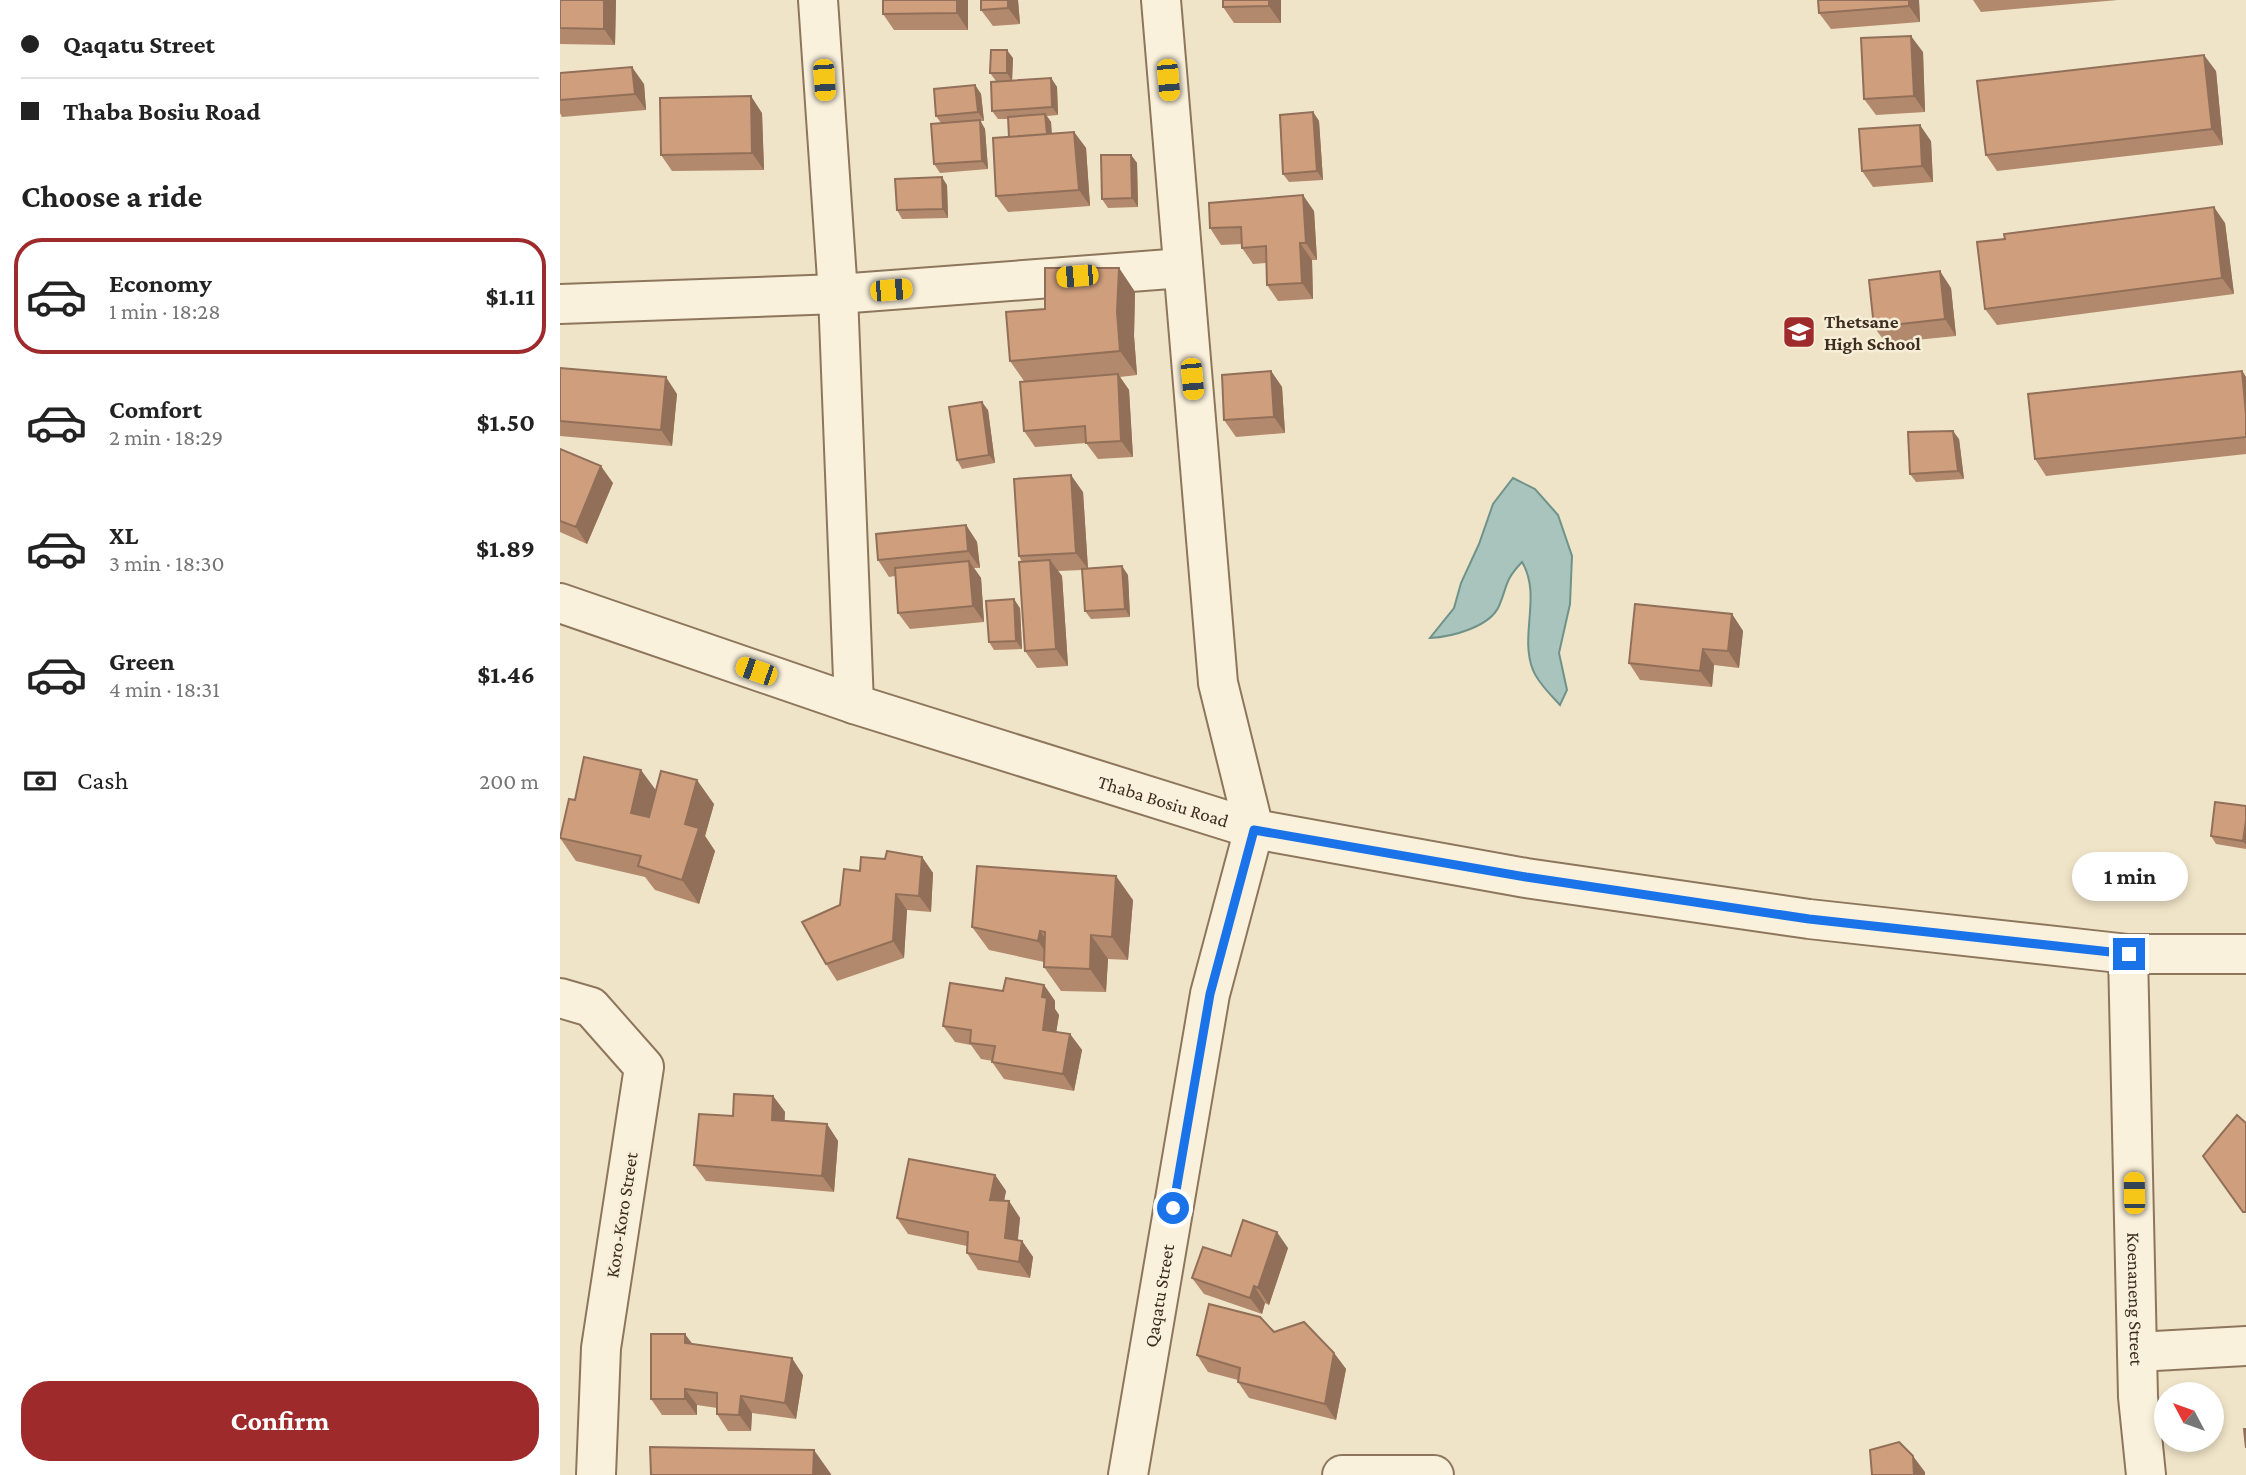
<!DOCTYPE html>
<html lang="en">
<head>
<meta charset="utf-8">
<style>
  body { margin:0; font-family:"Crimson Pro",serif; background:#f6f6f6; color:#222; height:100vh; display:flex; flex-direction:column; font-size:26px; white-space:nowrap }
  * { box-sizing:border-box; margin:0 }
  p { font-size:23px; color:#767676 }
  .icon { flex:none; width:38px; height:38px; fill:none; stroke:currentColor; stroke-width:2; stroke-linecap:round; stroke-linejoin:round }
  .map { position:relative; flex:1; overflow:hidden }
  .details { display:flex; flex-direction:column; background:#fff; width:560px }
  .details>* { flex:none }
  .top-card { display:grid; align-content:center; height:154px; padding:0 21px; background:#fff }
  .needle { width:46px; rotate:311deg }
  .fabs { position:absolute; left:1594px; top:1382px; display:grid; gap:14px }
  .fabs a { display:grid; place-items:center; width:70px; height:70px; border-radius:50%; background:#fff; box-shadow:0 4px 10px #0003; font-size:35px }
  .end { position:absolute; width:32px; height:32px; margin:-16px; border:9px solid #1a73e8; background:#fff; box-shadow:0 0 0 4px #fff }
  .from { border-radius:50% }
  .bubble { position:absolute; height:49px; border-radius:24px; background:#fff; box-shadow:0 4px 10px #0003; font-size:23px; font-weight:700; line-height:49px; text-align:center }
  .car { position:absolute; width:21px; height:42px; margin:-21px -10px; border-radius:9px; box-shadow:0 0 5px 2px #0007; background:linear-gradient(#f5c518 24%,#345 0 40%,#f5c518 0 76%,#345 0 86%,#f5c518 0) }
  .top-card b { display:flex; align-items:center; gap:24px; height:66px; font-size:26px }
  .top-card b+b { border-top:2px solid #e0e0e0 }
  .top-card i { width:18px; height:18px; background:#222 }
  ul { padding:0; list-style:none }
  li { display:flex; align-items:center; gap:21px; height:116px; margin:0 14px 10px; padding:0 7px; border:4px solid transparent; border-radius:28px }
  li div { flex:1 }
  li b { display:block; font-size:26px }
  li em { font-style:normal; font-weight:700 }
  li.on { border-color:#9e2a2b }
  li>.icon { width:63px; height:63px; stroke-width:1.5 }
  h2 { padding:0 21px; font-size:32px; line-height:84px }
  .pay { display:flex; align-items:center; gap:18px; height:77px; padding:0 21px; font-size:26px }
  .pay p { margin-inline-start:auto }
  .primary-button { display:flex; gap:14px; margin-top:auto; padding:14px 21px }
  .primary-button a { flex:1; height:80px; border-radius:28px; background:#9e2a2b; color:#fff; font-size:28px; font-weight:700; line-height:80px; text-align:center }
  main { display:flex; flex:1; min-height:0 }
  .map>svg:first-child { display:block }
  .water { fill:#a9c4bc; stroke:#6f938a; stroke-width:2 }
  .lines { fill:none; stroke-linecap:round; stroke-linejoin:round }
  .minor-casing { stroke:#8d765c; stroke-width:42 }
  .tertiary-casing { stroke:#8d765c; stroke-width:42 }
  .minor { stroke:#faf1dc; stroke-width:38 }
  .tertiary { stroke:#faf1dc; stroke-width:38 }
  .wall { fill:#b2896c }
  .shaded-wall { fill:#916f58 }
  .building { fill:#cf9f7d; stroke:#916f58; stroke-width:2 }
  .route { stroke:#1a73e8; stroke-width:9 }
  .labels { text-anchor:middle; stroke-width:5; stroke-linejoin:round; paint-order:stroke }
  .poi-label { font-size:19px; font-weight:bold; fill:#3d2e20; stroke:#f7eed8; text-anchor:start }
  .street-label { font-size:19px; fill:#3d2e20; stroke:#f7eed8 }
</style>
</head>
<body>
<main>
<section class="details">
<div class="top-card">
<b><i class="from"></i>Qaqatu Street</b>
<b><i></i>Thaba Bosiu Road</b>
</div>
<h2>Choose a ride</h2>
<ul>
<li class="on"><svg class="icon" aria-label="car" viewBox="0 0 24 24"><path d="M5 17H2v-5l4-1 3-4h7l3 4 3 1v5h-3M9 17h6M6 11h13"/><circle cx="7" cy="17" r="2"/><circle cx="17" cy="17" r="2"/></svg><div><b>Economy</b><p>1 min · 18:28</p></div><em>$1.11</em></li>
<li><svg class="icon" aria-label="car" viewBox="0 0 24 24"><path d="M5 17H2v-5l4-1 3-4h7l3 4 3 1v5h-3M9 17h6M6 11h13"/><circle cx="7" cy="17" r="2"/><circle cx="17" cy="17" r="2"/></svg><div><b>Comfort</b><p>2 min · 18:29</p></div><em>$1.50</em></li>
<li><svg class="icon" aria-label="car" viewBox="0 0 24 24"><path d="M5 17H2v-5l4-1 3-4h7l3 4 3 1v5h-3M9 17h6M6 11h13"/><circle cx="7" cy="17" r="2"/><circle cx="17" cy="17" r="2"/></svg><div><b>XL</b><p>3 min · 18:30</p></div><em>$1.89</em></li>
<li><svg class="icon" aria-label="car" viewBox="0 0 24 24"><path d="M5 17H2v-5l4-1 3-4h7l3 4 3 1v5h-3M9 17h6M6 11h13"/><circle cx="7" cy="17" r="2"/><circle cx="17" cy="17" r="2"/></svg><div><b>Green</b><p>4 min · 18:31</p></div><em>$1.46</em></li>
</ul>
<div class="pay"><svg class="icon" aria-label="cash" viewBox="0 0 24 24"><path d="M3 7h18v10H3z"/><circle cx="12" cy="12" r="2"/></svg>Cash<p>200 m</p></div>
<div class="primary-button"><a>Confirm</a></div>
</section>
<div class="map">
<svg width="1686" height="1475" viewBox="0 0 1686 1475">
  <rect width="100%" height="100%" fill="#f0e4c8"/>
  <!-- water -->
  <path class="water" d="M953,478L975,489L998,515L1012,556L1010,604L999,653L1007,690L1000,705C991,695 978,683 973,670C959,636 982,595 962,562C944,581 948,585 939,606C930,627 891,637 870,638L894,608L901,583L919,544L933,504Z"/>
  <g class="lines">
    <defs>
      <g id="minor">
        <path d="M258,0L278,294L294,704"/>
        <path d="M0,304L278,294L623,268"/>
        <path id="s1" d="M1568,954L1578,1397L1586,1475"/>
        <path d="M0,998L31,1007L84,1067L41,1348L36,1475"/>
        <path d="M1577,1352L1686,1346"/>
        <path id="s2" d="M568,1475L650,994L694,829L658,683L601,0"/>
        <path d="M782,1475H874"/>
      </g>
      <g id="tertiary">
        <path id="s3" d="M0,603L294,704L694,829L966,878L1249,919L1568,954H1686"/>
      </g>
    </defs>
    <!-- minor casing -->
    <use href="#minor" class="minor-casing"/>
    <!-- tertiary casing -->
    <use href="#tertiary" class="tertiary-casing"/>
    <!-- minor -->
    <use href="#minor" class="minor"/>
    <!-- tertiary -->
    <use href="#tertiary" class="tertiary"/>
  </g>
  <!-- wall -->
  <path class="wall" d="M0,0H56L55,45L0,44Z
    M408,0V30H334L323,14Z
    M458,0L460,24L433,26L421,10Z
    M663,0H721V23H674L663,7Z
    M1258,0H1359L1360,22L1271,29L1259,13Z
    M1413,0H1558L1421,12Z
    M1363,52L1365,112L1316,115L1304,99Z
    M453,58L452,81L491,78L497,87L498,115L487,116L491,122L492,134L514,132L526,148L530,206L448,212L436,196L449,137L448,119H438L432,111L449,81H436L430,73Z
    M1656,71L1663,145L1437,171L1426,155Z
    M0,73L84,84L86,110L2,117L0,113Z
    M415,85L421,94L424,121H420L425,129L428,169L380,173L374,164L381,123L376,116Z
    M753,112L759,121L763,180L729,182L723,174Z
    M202,113L204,170L112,171L101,155Z
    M1371,141L1373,182L1313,187L1302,171Z
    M571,155L577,163L578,207L548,208L542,199Z
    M387,185L388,218L342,219L337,210Z
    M754,211L757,260H752L753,299L718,301L707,285L706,263L693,264L682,248V244L661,245L650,228Z
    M1665,223L1674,294L1437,325L1425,309Z
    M559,268L575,292L574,336L577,375L560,377L569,390L573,457L538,459L526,443L475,447L464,431V381L450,361L485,309Z
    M1391,288L1396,336L1326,343L1314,327Z
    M0,368L117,394L112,446L0,436Z
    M711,371L722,387L725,433L676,437L664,420Z
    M1682,371L1686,377V454L1486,476L1475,459Z
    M428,410L435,463L402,469L397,460Z
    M1399,439L1404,479L1356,482L1350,474Z
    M0,449L53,483L27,544L0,532Z
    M523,492L528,569L568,575L570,617L531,619L525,611L522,570L498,571L502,576L508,666L477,668L465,651L462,562L459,556Z
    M406,525L417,542L420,568H414L421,578L424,622L350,629L338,613L335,576L329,577L318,560Z
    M460,608L462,649L434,650L429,642Z
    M1172,614L1183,631L1179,668L1154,665L1152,687L1080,680L1069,663Z
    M96,791L154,804L145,836L155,851L139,904L95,890L85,877L16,861L0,838L15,800Z
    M1686,806V849L1656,844L1651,836Z
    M362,857L373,873L371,912L347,910L344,958L277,981L266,964L300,871L325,859Z
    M573,900L568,960L548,959L546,992L501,991L484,967V962L429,950L412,927Z
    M484,985L495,1001V1009L499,1015L496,1032L510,1034L522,1050L514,1091L444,1079L432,1062L433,1061L421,1059L411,1045L395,1042L383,1026L443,991Z
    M213,1096L225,1112L224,1121L267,1124L278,1141L274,1192L146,1181L134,1165L173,1116Z
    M435,1175L446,1191L444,1201H449L460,1218L458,1240L462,1241L473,1257L470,1278L418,1270L407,1253V1246L348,1234L337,1218Z
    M728,1248L709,1305L705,1303L702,1314L644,1294L632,1278L671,1256Z
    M714,1332L774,1353L786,1369L776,1420L689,1398L678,1382V1380L648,1372L637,1355Z
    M133,1344L243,1375L236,1419L192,1413L191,1431H168L157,1414V1408L137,1405V1415H102L91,1399Z"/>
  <!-- shaded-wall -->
  <path class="shaded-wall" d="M44,0H56L55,45L44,29Z
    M397,0H408V30L397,13Z
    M448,0H458L460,24L448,8Z
    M709,0H721V23L709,6Z
    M1349,0H1359L1360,22L1349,6Z
    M1351,36L1363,52L1365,112L1354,96Z
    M447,50L453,58L452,81L447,73Z
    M1644,55L1656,71L1663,145L1652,129Z
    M72,67L84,84L86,110L75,94Z
    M491,78L497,87L498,115L492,107Z
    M415,85L421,94L424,121L418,112Z
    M191,96L202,113L204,170L192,153Z
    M753,112L759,121L763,180L757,171Z
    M485,114L491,122L492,142L487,134Z
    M420,120L425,129L428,169L422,161Z
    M1360,125L1371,141L1373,182L1362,166Z
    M514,132L526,148L530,206L519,190Z
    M571,155L577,163L578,207L572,198Z
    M382,177L387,185L388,218L383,209Z
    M743,195L754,211L757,260L746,243Z
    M1654,207L1665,223L1674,294L1662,278Z
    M740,243L752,260L753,299L742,283Z
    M559,268L575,292L574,336L577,375L560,351L557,312Z
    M1380,271L1391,288L1396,336L1385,319Z
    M711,371L722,387L725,433L714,417Z
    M1682,371L1686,377V414Z
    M558,374L569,390L573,457L561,441Z
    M106,377L117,394L112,446L101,430Z
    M422,402L428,410L435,463L429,455Z
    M1393,431L1399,439L1404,479L1398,471Z
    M41,466L53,483L27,544L16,527Z
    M511,475L523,492L528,569L516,553Z
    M406,525L417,542L420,568L408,551Z
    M490,560L502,576L508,666L496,649Z
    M409,561L421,578L424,622L413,606Z
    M562,566L568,575L570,617L565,609Z
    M454,599L460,608L462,649L456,641Z
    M1172,614L1183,631L1179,668L1168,651Z
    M1143,649L1154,665L1152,687L1140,671Z
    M81,770L98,793L88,837L71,813Z
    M137,780L154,804L145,836L155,851L139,904L122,880L125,824Z
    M1686,821V845L1683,841Z
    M362,857L373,873L371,912L359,896Z
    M556,876L573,900L568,960L552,937Z
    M336,894L347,910L344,958L333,941Z
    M480,931L497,955L494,964L478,941Z
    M531,935L548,959L546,992L530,969Z
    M484,985L495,1001V1009L499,1015L494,1046L483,1030L482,997Z
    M510,1034L522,1050L514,1091L503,1074Z
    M213,1096L225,1112L224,1136L212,1120Z
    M267,1124L278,1141L274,1192L262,1176Z
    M435,1175L446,1191L441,1216L430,1200Z
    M449,1201L460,1218L456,1254L445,1238Z
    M717,1232L728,1248L709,1305L698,1288Z
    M462,1241L473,1257L470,1278L459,1262Z
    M694,1286L705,1303L702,1314L690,1298Z
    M125,1334L137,1350L125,1343Z
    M774,1353L786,1369L776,1420L765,1404Z
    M232,1358L243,1375L236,1419L225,1403Z
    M125,1389L137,1405V1415L125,1399Z
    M181,1396L192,1413L191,1431L179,1415Z
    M254,1450L271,1474V1475H253Z
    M1353,1456L1365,1472V1475H1354Z"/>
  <!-- building -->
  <path class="building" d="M0,0H44V29L0,28Z
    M323,0H397V13L323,14Z
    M421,0H448V8L421,10Z
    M663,0H709V6L663,7Z
    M1258,0H1349V6L1259,13Z
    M1351,36L1354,96L1304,99L1301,38Z
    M431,50H447V73H430Z
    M1644,55L1652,129L1426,155L1417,81Z
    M72,67L75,94L0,100V73Z
    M491,78L492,107L432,111L431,82Z
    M415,85L418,112L376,116L374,89Z
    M191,96L192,153L101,155L100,98Z
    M753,112L757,171L723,174L720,115Z
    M485,114L487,134L449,137L448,117Z
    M420,120L422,161L374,164L371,124Z
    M1360,125L1362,166L1302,171L1299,129Z
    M514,132L519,190L436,196L433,138Z
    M541,155H571L572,198L542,199Z
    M382,177L383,209L337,210L335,179Z
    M743,195L746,243H740L742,283L707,285L706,246L682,248L681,227L650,228L649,203Z
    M1654,207L1662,278L1425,309L1417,242L1445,239L1444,234Z
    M485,268H559L557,312L560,351L450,361L446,312L485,309Z
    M1380,271L1385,319L1314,327L1309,280Z
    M0,368L106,377L101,430L0,421Z
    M711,371L714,417L664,420L662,375Z
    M1682,371L1686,414V437L1475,459L1468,394Z
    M558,374L561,441L526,443L525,426L464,431L460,382Z
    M422,402L429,455L397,460L389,407Z
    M1393,431L1398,471L1350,474L1348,432Z
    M0,449L41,466L16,527L0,521Z
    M511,475L516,553L459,556L454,479Z
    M406,525L408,551L318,560L316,534Z
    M490,560L496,649L465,651L459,562Z
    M409,561L413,606L338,613L335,568Z
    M562,566L565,609L525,611L522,569Z
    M454,599L456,641L429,642L426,601Z
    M1075,604L1172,614L1168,651L1143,649L1140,671L1069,663Z
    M24,757L81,770L71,813L89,817L101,771L137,780L125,824L139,828L122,880L78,866L81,856L0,838L9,799L15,800Z
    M1655,802L1686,806V821L1683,841L1651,836Z
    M327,851L362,857L359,896L336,894L333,941L266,964L242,922L280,905L284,869L300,871L301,857L325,859Z
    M417,866L556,876L552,937L531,935L530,969L484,967L485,932L480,931L478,941L412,927Z
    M446,978L484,985L482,997L487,998L483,1030L510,1034L503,1074L432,1062L435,1046L410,1043L411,1030L383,1026L390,983L443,991Z
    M174,1094L213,1096L212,1120L267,1124L262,1176L134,1165L139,1114L173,1116Z
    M1677,1115L1686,1123V1212H1683L1643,1156Z
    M349,1159L435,1175L430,1200L449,1201L445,1238L462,1241L459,1262L407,1253L408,1232L337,1218Z
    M683,1220L717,1232L698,1288L694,1286L690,1298L632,1278L643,1247L671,1256Z
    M649,1304L700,1317L714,1332L744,1322L774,1353L765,1404L678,1382L680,1368L637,1355Z
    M91,1334H125V1343L232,1358L225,1403L181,1396L179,1415L157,1414V1393L125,1389V1399H91Z
    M1684,1429H1686V1448Z
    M1339,1442L1353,1456L1354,1475H1312L1310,1450Z
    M90,1447L254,1450L253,1475H91Z"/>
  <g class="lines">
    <!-- route -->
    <path class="route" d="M613,1208L650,994L694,830L966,877L1249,919L1569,954"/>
  </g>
  <!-- icons -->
  <defs>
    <symbol id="school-square" viewBox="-11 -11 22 22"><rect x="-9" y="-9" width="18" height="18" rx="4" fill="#9e2a2b" stroke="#f7eed8"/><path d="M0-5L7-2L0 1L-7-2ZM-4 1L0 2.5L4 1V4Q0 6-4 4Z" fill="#fff"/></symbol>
  </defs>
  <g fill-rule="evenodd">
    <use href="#school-square" x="1220" y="313" width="38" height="38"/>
  </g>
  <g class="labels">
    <!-- poi labels -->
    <g class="poi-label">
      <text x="1264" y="328">Thetsane<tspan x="1264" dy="22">High School</tspan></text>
    </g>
    <!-- street labels -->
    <g class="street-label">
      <text dy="7" stroke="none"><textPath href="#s3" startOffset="635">Thaba Bosiu Road</textPath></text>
      <text transform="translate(61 1215) rotate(-81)" y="7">Koro-Koro Street</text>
      <text dy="7" stroke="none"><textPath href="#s2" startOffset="182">Qaqatu Street</textPath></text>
      <text dy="7" stroke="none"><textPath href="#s1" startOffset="345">Koenaneng Street</textPath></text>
    </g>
  </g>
</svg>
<div class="fabs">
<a><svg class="needle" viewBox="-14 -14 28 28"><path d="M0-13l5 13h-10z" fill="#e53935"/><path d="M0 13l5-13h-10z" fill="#767676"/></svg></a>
</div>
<i class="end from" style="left:613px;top:1208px"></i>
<i class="end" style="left:1569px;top:954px"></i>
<div class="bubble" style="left:1512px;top:852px;width:116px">1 min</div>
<i class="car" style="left:264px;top:80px;rotate:176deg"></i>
<i class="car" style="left:608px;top:80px;rotate:175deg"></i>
<i class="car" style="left:517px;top:276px;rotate:265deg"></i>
<i class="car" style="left:331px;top:290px;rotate:85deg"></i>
<i class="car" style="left:632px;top:379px;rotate:175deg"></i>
<i class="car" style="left:196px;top:671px;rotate:289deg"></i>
<i class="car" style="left:1574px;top:1193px;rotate:359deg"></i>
</div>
</main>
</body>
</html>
